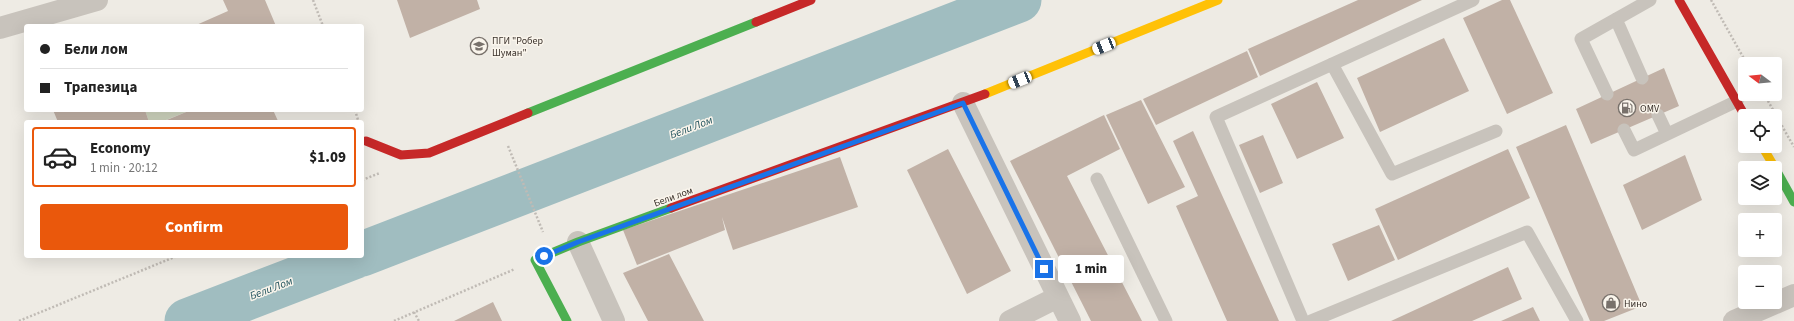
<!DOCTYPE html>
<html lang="en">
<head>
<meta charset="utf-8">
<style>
  body { margin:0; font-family:"Source Sans 3",sans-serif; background:#f2f2f2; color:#222; height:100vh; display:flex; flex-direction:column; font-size:15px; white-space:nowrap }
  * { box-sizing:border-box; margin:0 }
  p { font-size:13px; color:#767676 }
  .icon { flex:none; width:22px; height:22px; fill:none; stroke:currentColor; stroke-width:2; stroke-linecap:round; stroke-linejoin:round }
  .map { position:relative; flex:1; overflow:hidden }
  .sheet { position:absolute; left:24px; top:120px; width:340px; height:138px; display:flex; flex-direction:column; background:#fff; border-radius:4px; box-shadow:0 4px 16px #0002 }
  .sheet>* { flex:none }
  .top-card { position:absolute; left:24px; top:24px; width:340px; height:88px; border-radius:4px; box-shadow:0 4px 16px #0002; display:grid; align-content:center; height:88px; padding:0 16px; background:#fff }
  .needle { width:26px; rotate:286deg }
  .buttons { position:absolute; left:1738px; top:57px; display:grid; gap:8px }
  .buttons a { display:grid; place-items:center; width:44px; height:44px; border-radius:4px; background:#fff; box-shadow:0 4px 16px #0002; font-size:20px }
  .end { position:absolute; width:18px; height:18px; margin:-9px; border:5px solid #1a73e8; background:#fff; box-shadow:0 0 0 2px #fff }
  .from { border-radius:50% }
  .bubble { position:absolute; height:28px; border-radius:4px; background:#fff; box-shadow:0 4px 16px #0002; font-size:13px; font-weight:800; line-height:28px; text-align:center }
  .car { position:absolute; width:12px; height:24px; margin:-12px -6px; border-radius:5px; box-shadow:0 0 3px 1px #0007; background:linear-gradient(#fff 24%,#345 0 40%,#fff 0 76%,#345 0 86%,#fff 0) }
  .top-card b { display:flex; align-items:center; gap:14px; height:38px; font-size:15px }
  .top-card b+b { border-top:1px solid #e0e0e0 }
  .top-card i { width:10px; height:10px; background:#222 }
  ul { padding:7px 0 0; list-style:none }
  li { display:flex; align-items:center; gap:12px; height:60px; margin:0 8px 6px; padding:0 8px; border:2px solid transparent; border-radius:4px }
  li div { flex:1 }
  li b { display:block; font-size:15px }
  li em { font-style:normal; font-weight:800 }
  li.active { border-color:#ea580c }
  li>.icon { width:36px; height:36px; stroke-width:1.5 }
  .action { display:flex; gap:8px; margin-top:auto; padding:8px 16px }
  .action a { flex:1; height:46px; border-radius:4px; background:#ea580c; color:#fff; font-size:16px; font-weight:800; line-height:46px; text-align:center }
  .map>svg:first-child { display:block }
  .green { fill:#ced4be }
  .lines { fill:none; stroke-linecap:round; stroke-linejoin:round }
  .river { stroke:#a0bdc0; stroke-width:45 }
  .building { fill:#c1b1a6 }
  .path { stroke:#c0bbb5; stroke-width:2.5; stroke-dasharray:2 2; stroke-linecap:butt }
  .lane { stroke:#c8c3bc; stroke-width:13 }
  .street { stroke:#c8c3bc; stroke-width:22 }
  .fast { stroke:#4caf50; stroke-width:9 }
  .slow { stroke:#ffc107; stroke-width:9 }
  .jam { stroke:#c62828; stroke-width:9 }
  .route { stroke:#1a73e8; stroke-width:5 }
  .labels { text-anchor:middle; stroke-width:3; stroke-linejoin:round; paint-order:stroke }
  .poi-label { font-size:10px; fill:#39302a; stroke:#faf5ec; text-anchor:start }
  .street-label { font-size:10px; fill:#39302a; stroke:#faf5ec }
  .water-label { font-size:11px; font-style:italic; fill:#1f515b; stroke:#faf5ec }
</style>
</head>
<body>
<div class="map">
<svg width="1794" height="321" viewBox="0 0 1794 321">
  <rect width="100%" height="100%" fill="#eeebe4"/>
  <!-- green -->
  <path class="green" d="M145,110H191L161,122H149Z"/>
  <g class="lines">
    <!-- river -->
    <path class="river" d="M362,254L1019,0
      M187,321L356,256"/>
  </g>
  <!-- building -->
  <path class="building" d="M223,0H265L276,26H194L228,11Z
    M397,0H477L480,9L410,38Z
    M1358,0H1422L1260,76L1248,49Z
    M1502,0H1510L1553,93L1507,114L1463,18Z
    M1444,38L1469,91L1380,132L1357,78Z
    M1247,51L1258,77L1156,125L1143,99Z
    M1664,68L1679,106L1591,144L1576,109Z
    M1317,82L1344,138L1297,159L1271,104Z
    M1141,100L1185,187L1148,204L1106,115Z
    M53,110H145L149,122H58Z
    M191,110H273L278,121L162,122Z
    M1104,115L1120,149L1067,176L1142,321H1091L1010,161Z
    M1566,125L1642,306L1604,321H1590L1516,147Z
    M1193,131L1279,321H1227L1176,206L1198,196L1173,141Z
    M1263,135L1283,183L1260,193L1239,145Z
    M948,149L1011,271L967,294L907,170Z
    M1508,149L1530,198L1398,260L1375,209Z
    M1685,155L1702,200L1642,230L1623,185Z
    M840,157L858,207L733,250L722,217L725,230L637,265L623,230Z
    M1379,225L1395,260L1348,281L1332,244Z
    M669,254L704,321H648L623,273Z
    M1508,267L1522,299L1472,321H1391Z
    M493,302L502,321H454Z
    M1533,307L1540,321H1501Z"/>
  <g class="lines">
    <!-- path -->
    <path class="path" d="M313,0L323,26
      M1711,0L1747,64
      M1764,94L1794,147
      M355,110L358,120
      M508,146L543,232
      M362,180L380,173
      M414,312L419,321
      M19,321L177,256
      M394,321L515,269"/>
    <!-- lane -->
    <path class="lane" d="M1616,19L1642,78
      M1332,64L1392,174L1496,131
      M1607,94L1581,39L1650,0
      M1658,115L1667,134
      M1624,130L1634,150L1737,101
      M1097,179L1166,321
      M1303,321L1216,117L1473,0
      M1311,321L1527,232L1577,321"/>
    <!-- street -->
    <path class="street" d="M0,28L97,0
      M963,103L1070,321
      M578,242L614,321
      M1010,321L1058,297
      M1734,321L1794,295"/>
    <!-- fast -->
    <path class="fast" d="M528,113L756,22
      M1775,168L1794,202
      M567,321L535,260L578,242L671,208"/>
    <!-- slow -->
    <path class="slow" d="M985,94L1218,0
      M1762,146L1775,168"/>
    <!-- jam -->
    <path class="jam" d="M1679,0L1745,116
      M756,22L811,0
      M366,141L401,155L429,153L528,113
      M671,208L985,94"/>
  </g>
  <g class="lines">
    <!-- route -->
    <path class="route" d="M544,256L578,242L963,103L1044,269"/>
  </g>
  <!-- icons -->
  <defs>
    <symbol id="school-ring" viewBox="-11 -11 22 22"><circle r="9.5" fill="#faf5ec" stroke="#78716b" stroke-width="1.5"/><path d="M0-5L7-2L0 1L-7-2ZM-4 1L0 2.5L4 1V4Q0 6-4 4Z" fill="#78716b"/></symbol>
    <symbol id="fuel-ring" viewBox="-11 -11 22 22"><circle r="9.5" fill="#faf5ec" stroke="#78716b" stroke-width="1.5"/><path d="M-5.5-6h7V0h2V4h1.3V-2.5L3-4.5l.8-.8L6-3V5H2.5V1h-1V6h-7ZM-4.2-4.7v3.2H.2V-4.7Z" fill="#78716b"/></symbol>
    <symbol id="shop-ring" viewBox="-11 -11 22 22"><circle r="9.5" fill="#faf5ec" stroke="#78716b" stroke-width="1.5"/><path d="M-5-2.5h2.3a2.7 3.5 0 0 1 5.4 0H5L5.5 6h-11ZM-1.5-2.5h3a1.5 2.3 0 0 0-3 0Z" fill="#78716b"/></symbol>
  </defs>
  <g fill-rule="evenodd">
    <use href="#school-ring" x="469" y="36" width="20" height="20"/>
    <use href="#fuel-ring" x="1617" y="98" width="20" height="20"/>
    <use href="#shop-ring" x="1601" y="293" width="20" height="20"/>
  </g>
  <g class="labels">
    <!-- poi labels -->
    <g class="poi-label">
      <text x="492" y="44">ПГИ "Робер<tspan x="492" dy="12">Шуман"</tspan></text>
      <text x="1640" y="112">OMV</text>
      <text x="1624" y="307">Нино</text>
    </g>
    <!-- street labels -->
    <g class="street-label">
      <text transform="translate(673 196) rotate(-20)" y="4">Бели лом</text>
    </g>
    <!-- water labels -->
    <g class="water-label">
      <text transform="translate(691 127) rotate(-21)" y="4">Бели Лом</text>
      <text transform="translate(271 288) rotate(-21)" y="4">Бели Лом</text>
    </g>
  </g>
</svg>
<div class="buttons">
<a><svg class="needle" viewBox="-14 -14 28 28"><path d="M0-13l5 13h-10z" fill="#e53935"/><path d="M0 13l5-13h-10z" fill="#767676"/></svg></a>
<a><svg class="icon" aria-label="locate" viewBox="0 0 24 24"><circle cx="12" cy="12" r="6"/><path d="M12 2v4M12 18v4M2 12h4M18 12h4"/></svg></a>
<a><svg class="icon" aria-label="layers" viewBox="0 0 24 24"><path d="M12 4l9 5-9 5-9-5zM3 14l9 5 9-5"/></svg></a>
<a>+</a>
<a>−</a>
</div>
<i class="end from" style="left:544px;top:256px"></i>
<i class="end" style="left:1044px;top:269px"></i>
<div class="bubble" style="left:1058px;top:255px;width:66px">1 min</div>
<i class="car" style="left:1104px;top:46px;rotate:248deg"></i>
<i class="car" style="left:1020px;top:80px;rotate:248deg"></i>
<div class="top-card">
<b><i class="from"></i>Бели лом</b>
<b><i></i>Трапезица</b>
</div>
<section class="sheet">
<ul>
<li class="active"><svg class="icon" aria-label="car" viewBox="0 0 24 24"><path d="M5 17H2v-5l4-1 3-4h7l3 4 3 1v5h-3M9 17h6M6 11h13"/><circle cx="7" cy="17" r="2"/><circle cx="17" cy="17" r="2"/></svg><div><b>Economy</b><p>1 min · 20:12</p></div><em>$1.09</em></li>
</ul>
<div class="action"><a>Confirm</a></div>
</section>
</div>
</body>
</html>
